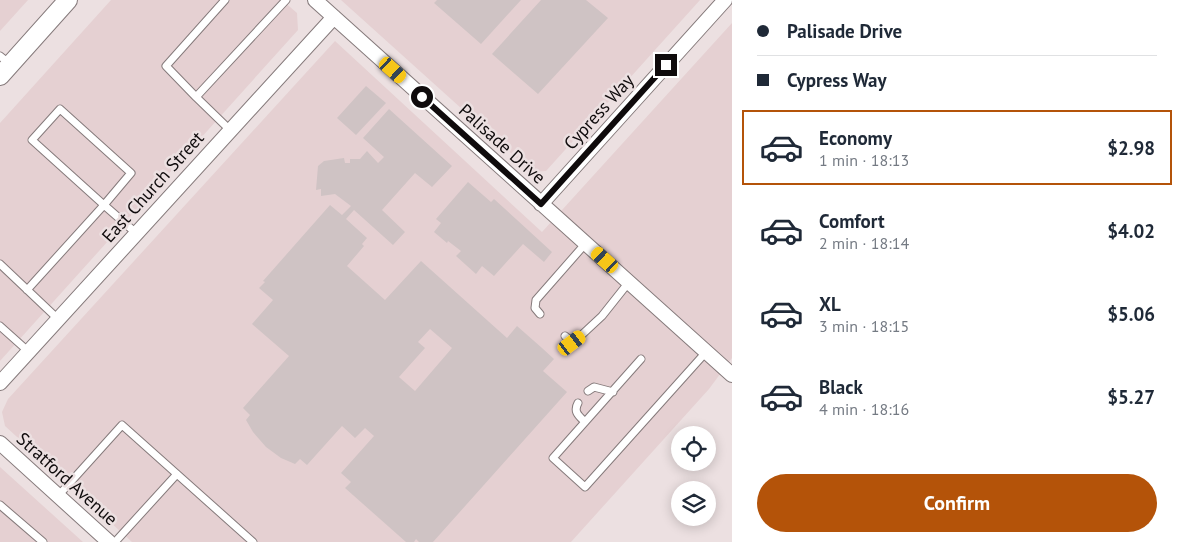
<!DOCTYPE html>
<html lang="en">
<head>
<meta charset="utf-8">
<style>
  body { margin:0; font-family:"PT Sans",sans-serif; background:#f2f2f3; color:#1f2937; height:100vh; display:flex; flex-direction:column; font-size:19px; white-space:nowrap }
  * { box-sizing:border-box; margin:0 }
  p { font-size:16px; color:#747a83 }
  .icon { flex:none; width:28px; height:28px; fill:none; stroke:currentColor; stroke-width:2; stroke-linecap:round; stroke-linejoin:round }
  .map { position:relative; flex:1; overflow:hidden }
  .details { display:flex; flex-direction:column; background:#fff; width:450px }
  .details>* { flex:none }
  .banner { display:grid; align-content:center; height:110px; padding:0 25px; background:#fff }
  .buttons { position:absolute; left:671px; top:426px; display:grid; gap:10px }
  .buttons a { display:grid; place-items:center; width:45px; height:45px; border-radius:50%; background:#fff; box-shadow:0 2px 12px #0003; font-size:25px }
  .end { position:absolute; width:22px; height:22px; margin:-11px; border:6px solid #0f0b0c; background:#fff; box-shadow:0 0 0 2px #fff }
  .from { border-radius:50% }
  .car { position:absolute; width:15px; height:30px; margin:-15px -8px; border-radius:6px; box-shadow:0 0 4px 1px #0007; background:linear-gradient(#f5c518 24%,#345 0 40%,#f5c518 0 76%,#345 0 86%,#f5c518 0) }
  .banner b { display:flex; align-items:center; gap:18px; height:48px; font-size:19px }
  .banner b+b { border-top:1px solid #e0e1e3 }
  .banner i { width:12px; height:12px; background:#1f2937 }
  ul { padding:0; list-style:none }
  li { display:flex; align-items:center; gap:15px; height:75px; margin:0 10px 8px; padding:0 15px; border:2px solid transparent; border-radius:0px }
  li div { flex:1 }
  li b { display:block; font-size:19px }
  li em { font-style:normal; font-weight:600 }
  li.on { border-color:#b45309 }
  li>.icon { width:45px; height:45px; stroke-width:1.5 }
  .cta { display:flex; gap:10px; margin-top:auto; padding:10px 25px }
  .cta a { flex:1; height:58px; border-radius:30px; background:#b45309; color:#fff; font-size:20px; font-weight:600; line-height:58px; text-align:center }
  main { display:flex; flex:1; min-height:0 }
  .map>svg:first-child { display:block }
  .built { fill:#e5d0d2 }
  .building { fill:#cfc3c4; fill-rule:evenodd }
  .lines { fill:none; stroke-linecap:round; stroke-linejoin:round }
  .service-casing { stroke:#857a7b; stroke-width:9 }
  .minor-casing { stroke:#857a7b; stroke-width:16 }
  .tertiary-casing { stroke:#857a7b; stroke-width:20 }
  .service { stroke:#fff; stroke-width:7 }
  .minor { stroke:#fff; stroke-width:14 }
  .tertiary { stroke:#fff; stroke-width:18 }
  .route { stroke:#0f0b0c; stroke-width:6 }
  .labels { text-anchor:middle; stroke-width:5; stroke-linejoin:round; paint-order:stroke }
  .street-label { font-size:18px; fill:#0f0b0c; stroke:#ece0e1 }
</style>
</head>
<body>
<main>
<div class="map">
<svg width="732" height="542" viewBox="0 0 732 542">
  <rect width="100%" height="100%" fill="#ece0e1"/>
  <!-- built -->
  <path class="built" d="M0,0H28L0,31Z
    M111,0H282L297,13L298,30L0,361V123Z
    M341,0H700L546,171L532,172Z
    M732,23V358L709,389L571,542H132L5,426L2,412L8,399L335,41L542,232Z
    M0,467L83,542H0Z"/>
  <!-- building -->
  <path class="building" d="M437,0H521L481,44L434,3Z
    M541,0H586L608,18L538,94L492,54Z
    M366,86L386,103L356,135L337,118Z
    M389,109L452,166L432,187L415,173L382,210L405,232L393,245L354,210L346,219L367,238L362,244L364,246L347,266L385,300L421,261L507,338L517,326L542,348L554,359L543,371L567,392L433,542H419L416,539L414,542H406L345,488L351,482L341,473L374,436L365,428L355,438L342,426L307,465L300,459L295,464L281,458L266,447L253,432L246,420L250,415L243,408L289,356L252,324L273,300L259,288L265,282L263,281L330,205L342,215L351,206L335,194L321,196V189L316,190L318,166L324,161L344,158L345,163H350V159H360L367,151L378,163L384,157L363,138ZM430,329L452,348L415,391L399,377L425,348L418,342Z
    M468,182L491,202L494,199L552,252L544,262L523,244L494,276L482,266L476,274L456,256L461,251L448,241L447,243L434,232L441,223L436,219Z"/>
  <g class="lines">
    <defs>
      <path id="service" d="M0,56L10,64
        M196,97L166,66L225,0
        M60,109L131,173L104,205L32,140Z
        M230,130L196,97L286,0
        M0,264L58,319
        M27,290L104,205L136,233
        M540,314L535,308L536,300L586,243
        M0,326L29,352
        M565,336L573,343L602,316L629,282
        M641,359L553,458L585,487L707,351
        M588,391L594,387L613,392
        M578,403C573,412 579,416 585,422
        M58,496L122,425L253,542
        M0,505L43,542
        M115,542L177,474"/>
      <path id="minor" d="M315,0L732,375
        M541,204L725,0
        M0,383L334,17
        M0,443L109,542"/>
      <path id="tertiary" d="M0,76L68,0"/>
    </defs>
    <!-- service casing -->
    <use href="#service" class="service-casing"/>
    <!-- minor casing -->
    <use href="#minor" class="minor-casing"/>
    <!-- tertiary casing -->
    <use href="#tertiary" class="tertiary-casing"/>
    <!-- service -->
    <use href="#service" class="service"/>
    <!-- minor -->
    <use href="#minor" class="minor"/>
    <!-- tertiary -->
    <use href="#tertiary" class="tertiary"/>
  </g>
  <g class="lines">
    <!-- route -->
    <path class="route" d="M422,97L541,204L666,65"/>
  </g>
  <g class="labels">
    <!-- street labels -->
    <g class="street-label">
      <text transform="translate(599 112) rotate(-48)" y="6">Cypress Way</text>
      <text transform="translate(502 144) rotate(42)" y="6">Palisade Drive</text>
      <text transform="translate(153 187) rotate(-48)" y="6">East Church Street</text>
      <text transform="translate(67 479) rotate(42)" y="6">Stratford Avenue</text>
    </g>
  </g>
</svg>
<div class="buttons">
<a><svg class="icon" aria-label="locate" viewBox="0 0 24 24"><circle cx="12" cy="12" r="6"/><path d="M12 2v4M12 18v4M2 12h4M18 12h4"/></svg></a>
<a><svg class="icon" aria-label="layers" viewBox="0 0 24 24"><path d="M12 4l9 5-9 5-9-5zM3 14l9 5 9-5"/></svg></a>
</div>
<i class="end from" style="left:422px;top:97px"></i>
<i class="end" style="left:666px;top:65px"></i>
<i class="car" style="left:393px;top:70px;rotate:132deg"></i>
<i class="car" style="left:605px;top:260px;rotate:312deg"></i>
<i class="car" style="left:572px;top:343px;rotate:53deg"></i>
</div>
<section class="details">
<div class="banner">
<b><i class="from"></i>Palisade Drive</b>
<b><i></i>Cypress Way</b>
</div>
<ul>
<li class="on"><svg class="icon" aria-label="car" viewBox="0 0 24 24"><path d="M5 17H2v-5l4-1 3-4h7l3 4 3 1v5h-3M9 17h6M6 11h13"/><circle cx="7" cy="17" r="2"/><circle cx="17" cy="17" r="2"/></svg><div><b>Economy</b><p>1 min · 18:13</p></div><em>$2.98</em></li>
<li><svg class="icon" aria-label="car" viewBox="0 0 24 24"><path d="M5 17H2v-5l4-1 3-4h7l3 4 3 1v5h-3M9 17h6M6 11h13"/><circle cx="7" cy="17" r="2"/><circle cx="17" cy="17" r="2"/></svg><div><b>Comfort</b><p>2 min · 18:14</p></div><em>$4.02</em></li>
<li><svg class="icon" aria-label="car" viewBox="0 0 24 24"><path d="M5 17H2v-5l4-1 3-4h7l3 4 3 1v5h-3M9 17h6M6 11h13"/><circle cx="7" cy="17" r="2"/><circle cx="17" cy="17" r="2"/></svg><div><b>XL</b><p>3 min · 18:15</p></div><em>$5.06</em></li>
<li><svg class="icon" aria-label="car" viewBox="0 0 24 24"><path d="M5 17H2v-5l4-1 3-4h7l3 4 3 1v5h-3M9 17h6M6 11h13"/><circle cx="7" cy="17" r="2"/><circle cx="17" cy="17" r="2"/></svg><div><b>Black</b><p>4 min · 18:16</p></div><em>$5.27</em></li>
</ul>
<div class="cta"><a>Confirm</a></div>
</section>
</main>
</body>
</html>
